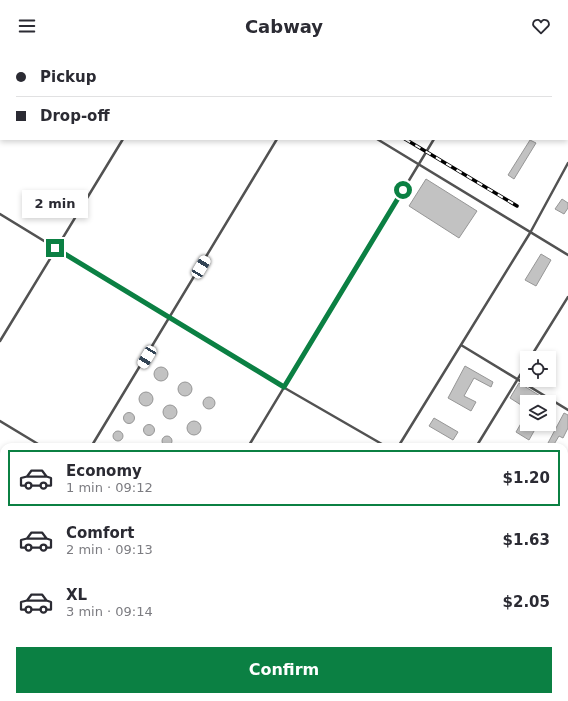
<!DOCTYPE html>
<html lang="en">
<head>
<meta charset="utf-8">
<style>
  body { margin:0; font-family:"DejaVu Sans",sans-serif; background:#f2f2f3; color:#2b2b33; height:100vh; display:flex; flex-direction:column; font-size:15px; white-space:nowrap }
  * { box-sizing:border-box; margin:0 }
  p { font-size:13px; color:#7c7c81 }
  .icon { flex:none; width:22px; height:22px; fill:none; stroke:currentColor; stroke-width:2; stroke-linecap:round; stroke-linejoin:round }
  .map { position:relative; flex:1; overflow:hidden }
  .panel { position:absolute; left:0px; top:391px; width:568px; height:258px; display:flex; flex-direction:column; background:#fff; border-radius:12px 12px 0 0; box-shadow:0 2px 6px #0003 }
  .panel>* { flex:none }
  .guide { position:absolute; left:0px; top:0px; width:568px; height:88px; box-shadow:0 2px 6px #0003; display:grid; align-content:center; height:88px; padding:0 16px; background:#fff }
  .buttons { position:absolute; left:520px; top:299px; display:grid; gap:8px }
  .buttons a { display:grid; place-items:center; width:36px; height:36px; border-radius:0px; background:#fff; box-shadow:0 2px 6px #0003; font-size:20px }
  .end { position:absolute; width:18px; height:18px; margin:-9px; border:5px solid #0b8043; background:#fff; box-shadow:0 0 0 2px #fff }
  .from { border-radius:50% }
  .bubble { position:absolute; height:28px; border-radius:0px; background:#fff; box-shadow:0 2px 6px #0003; font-size:13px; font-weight:800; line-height:28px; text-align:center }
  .car { position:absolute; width:12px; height:24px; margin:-12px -6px; border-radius:5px; box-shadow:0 0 3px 1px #0007; background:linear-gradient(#fff 24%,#345 0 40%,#fff 0 76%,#345 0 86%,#fff 0) }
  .guide b { display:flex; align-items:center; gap:14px; height:38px; font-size:15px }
  .guide b+b { border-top:1px solid #e1e1e2 }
  .guide i { width:10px; height:10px; background:#2b2b33 }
  ul { padding:7px 0 0; list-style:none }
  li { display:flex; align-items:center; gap:12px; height:56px; margin:0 8px 6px; padding:0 8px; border:2px solid transparent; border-radius:0px }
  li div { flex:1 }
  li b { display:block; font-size:15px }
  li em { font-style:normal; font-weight:800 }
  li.selected { border-color:#0b8043 }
  li>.icon { width:36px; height:36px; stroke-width:1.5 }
  .primary-button { display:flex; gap:8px; margin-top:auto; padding:8px 16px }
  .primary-button a { flex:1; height:46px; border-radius:0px; background:#0b8043; color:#fff; font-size:16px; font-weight:800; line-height:46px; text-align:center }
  header { display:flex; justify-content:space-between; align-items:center; height:52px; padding:0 16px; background:#fff; font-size:18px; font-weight:800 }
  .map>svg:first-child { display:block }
  .building { fill:#c2c2c2; stroke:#969696 }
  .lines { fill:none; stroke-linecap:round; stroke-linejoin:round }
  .lane { stroke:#525252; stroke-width:2.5 }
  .rail-casing { stroke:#000; stroke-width:3.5 }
  .rail { stroke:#fff; stroke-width:2; stroke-dasharray:6; stroke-linecap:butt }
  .route { stroke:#0b8043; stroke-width:5 }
</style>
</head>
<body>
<header><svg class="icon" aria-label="menu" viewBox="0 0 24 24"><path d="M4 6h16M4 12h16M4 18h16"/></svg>Cabway<svg class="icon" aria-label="heart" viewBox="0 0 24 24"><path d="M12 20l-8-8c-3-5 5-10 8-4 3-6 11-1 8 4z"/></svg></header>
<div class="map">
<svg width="568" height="649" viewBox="0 0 568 649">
  <rect width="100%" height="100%" fill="#fff"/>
  <!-- building -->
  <path class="building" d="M530,88L536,91L514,127L508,123Z
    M426,127L477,159L459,186L409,154Z
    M562,147L568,151V156L564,162L555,157Z
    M541,202L551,208L536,234L525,228Z
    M465,314L493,330L491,335L474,326L464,344L476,350L471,359L448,346Z
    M154 322a7 7 0 1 1 14 0a7 7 0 1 1-14 0Z
    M178 337a7 7 0 1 1 14 0a7 7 0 1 1-14 0Z
    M519,331L550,350H532L525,346L521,353L510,346Z
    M139 347a7 7 0 1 1 14 0a7 7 0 1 1-14 0Z
    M203 351a6 6 0 1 1 12 0a6 6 0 1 1-12 0Z
    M163 360a7 7 0 1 1 14 0a7 7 0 1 1-14 0Z
    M123.5 366a5.5 5.5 0 1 1 11 0a5.5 5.5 0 1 1-11 0Z
    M527,361V372H538L529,388L516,380Z
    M564,361L568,363V376L563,386L559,384L553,394L548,391Z
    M434,366L458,380L453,388L429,374Z
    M187 376a7 7 0 1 1 14 0a7 7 0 1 1-14 0Z
    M143.5 378a5.5 5.5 0 1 1 11 0a5.5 5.5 0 1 1-11 0Z
    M113 384a5 5 0 1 1 10 0a5 5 0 1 1-10 0Z
    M162 389a5 5 0 1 1 10 0a5 5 0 1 1-10 0Z"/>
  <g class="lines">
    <!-- lane -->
    <path class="lane" d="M233,0L235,1
      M22,1V0
      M176,1V0
      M330,1L331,0
      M485,1V0
      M557,1L558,0
      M0,37L1,35
      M567,55H568
      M377,87L568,203
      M0,162L283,335L387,395
      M0,289L123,87
      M461,293L568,358
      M530,306L568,245
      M0,369L43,395
      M91,395L277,87
      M248,395L434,87
      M398,395L530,181L568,111
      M476,395L527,312
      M564,477L568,470
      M564,509L568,511
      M0,548L4,541
      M0,595L4,597
      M82,645L88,649
      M450,645L456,649
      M94,649L96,645
      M245,649L247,645
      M461,649L463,645"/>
    <defs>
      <path id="rail" d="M186,0L187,1
        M195,0L196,1
        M261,0L263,1
        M272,0L274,1
        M405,87L517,154
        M564,453L568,446
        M564,530L568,523
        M492,649L495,645"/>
    </defs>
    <!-- rail casing -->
    <use href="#rail" class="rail-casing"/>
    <!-- rail -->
    <use href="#rail" class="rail"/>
  </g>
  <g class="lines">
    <!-- route -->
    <path class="route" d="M55,196L284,335L403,138"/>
  </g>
</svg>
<div class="buttons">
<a><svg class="icon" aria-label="locate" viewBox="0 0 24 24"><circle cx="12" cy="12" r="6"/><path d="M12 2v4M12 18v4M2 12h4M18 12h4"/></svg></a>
<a><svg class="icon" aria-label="layers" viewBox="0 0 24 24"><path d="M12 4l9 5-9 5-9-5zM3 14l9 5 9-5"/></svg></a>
</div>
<i class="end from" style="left:403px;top:138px"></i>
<i class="end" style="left:55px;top:196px"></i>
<div class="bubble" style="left:22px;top:138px;width:66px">2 min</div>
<i class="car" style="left:201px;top:215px;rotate:31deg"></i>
<i class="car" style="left:147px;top:305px;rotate:211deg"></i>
<div class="guide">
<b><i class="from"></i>Pickup</b>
<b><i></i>Drop-off</b>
</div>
<section class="panel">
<ul>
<li class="selected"><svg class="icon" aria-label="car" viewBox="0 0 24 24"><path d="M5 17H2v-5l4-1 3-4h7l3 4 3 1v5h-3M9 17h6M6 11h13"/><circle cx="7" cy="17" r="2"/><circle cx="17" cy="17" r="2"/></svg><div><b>Economy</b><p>1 min · 09:12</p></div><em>$1.20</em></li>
<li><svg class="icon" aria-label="car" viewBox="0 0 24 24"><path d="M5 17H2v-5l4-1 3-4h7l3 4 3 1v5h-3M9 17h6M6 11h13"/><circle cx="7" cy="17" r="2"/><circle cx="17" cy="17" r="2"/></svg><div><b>Comfort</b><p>2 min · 09:13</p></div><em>$1.63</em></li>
<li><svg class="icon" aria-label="car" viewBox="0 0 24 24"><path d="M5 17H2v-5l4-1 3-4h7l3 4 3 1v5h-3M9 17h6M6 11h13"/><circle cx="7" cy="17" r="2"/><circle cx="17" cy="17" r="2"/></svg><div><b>XL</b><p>3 min · 09:14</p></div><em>$2.05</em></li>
</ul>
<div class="primary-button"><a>Confirm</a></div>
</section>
</div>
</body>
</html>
